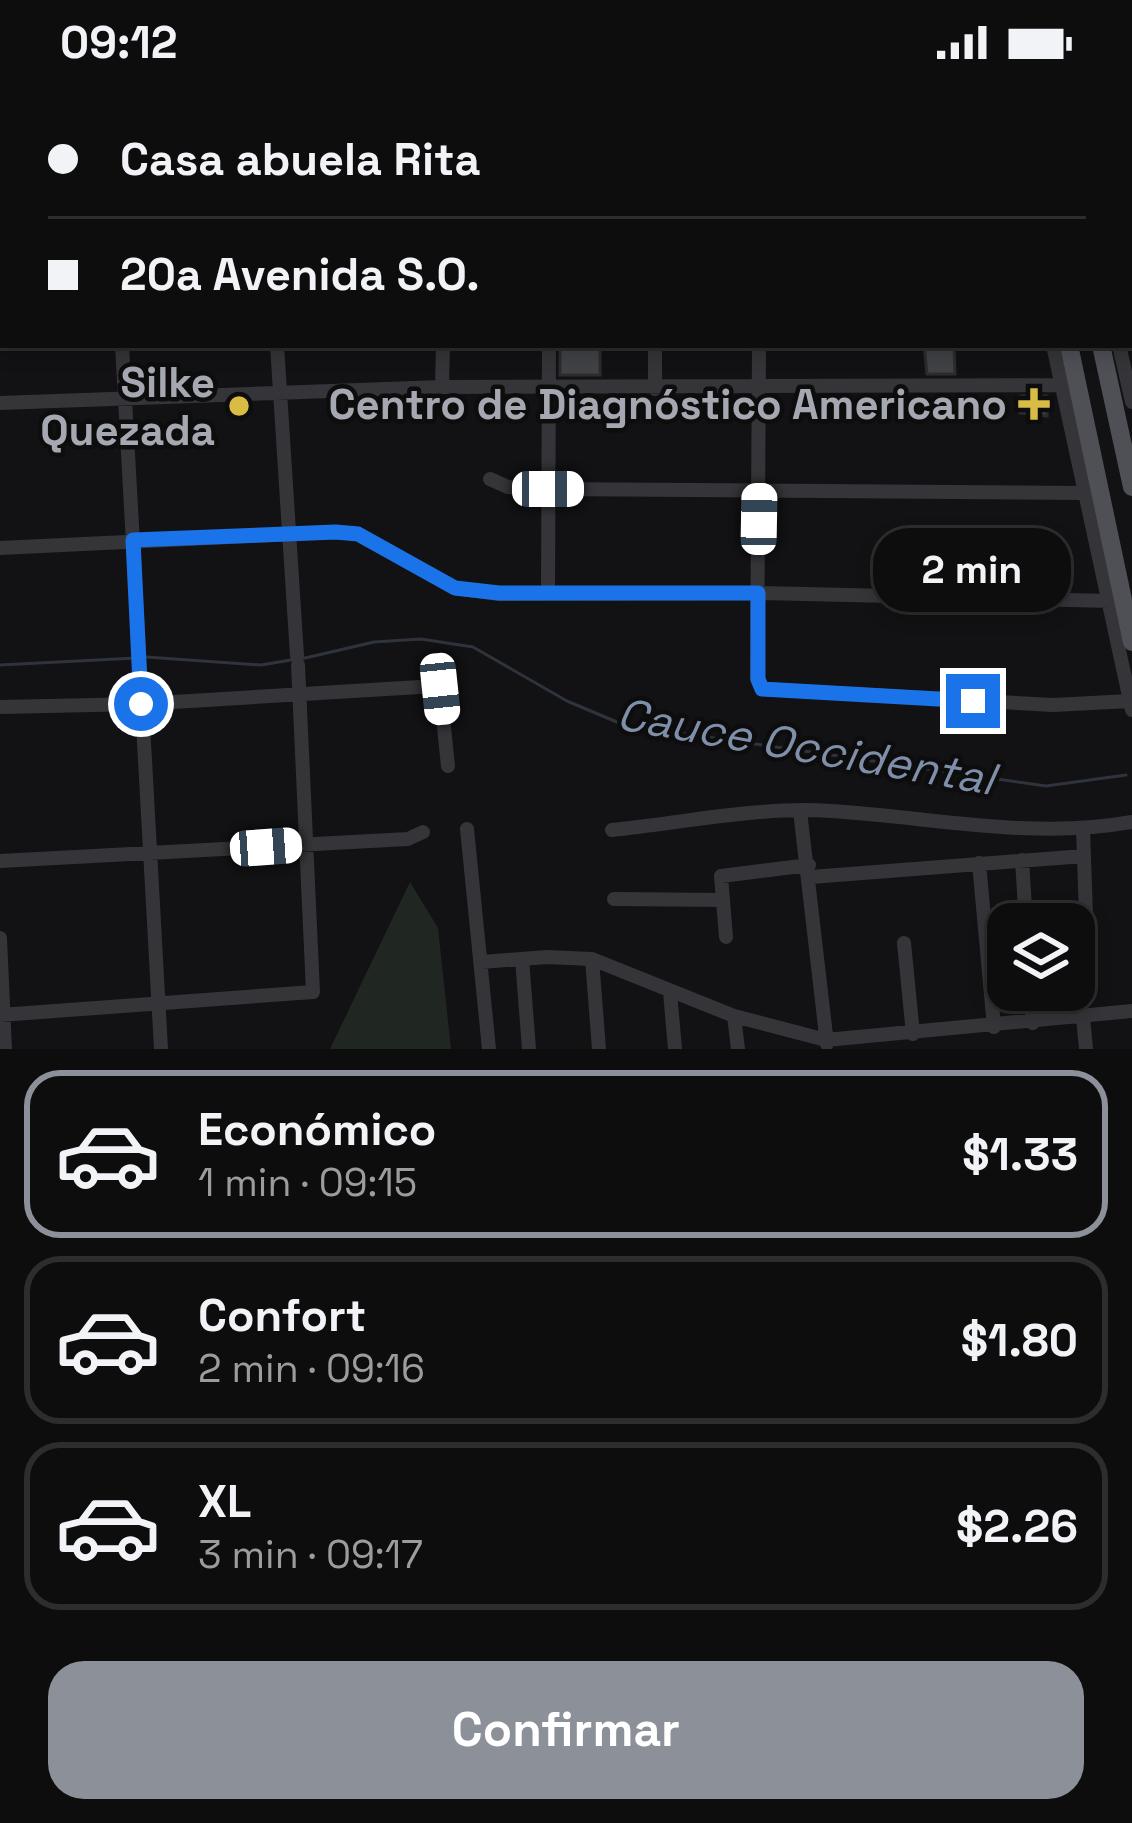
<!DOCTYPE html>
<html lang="es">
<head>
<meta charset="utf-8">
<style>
  body { margin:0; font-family:"Space Grotesk",sans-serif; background:#1c1b1c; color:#f1f3f6; height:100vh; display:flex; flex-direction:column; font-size:45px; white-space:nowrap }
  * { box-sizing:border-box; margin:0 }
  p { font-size:39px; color:#9b9c9e }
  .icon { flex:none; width:66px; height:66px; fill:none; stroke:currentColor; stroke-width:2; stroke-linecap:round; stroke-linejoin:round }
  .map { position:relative; height:965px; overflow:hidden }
  .details { display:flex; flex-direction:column; background:#0e0d0e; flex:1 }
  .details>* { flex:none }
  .guide { position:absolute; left:0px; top:0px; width:1134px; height:264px; box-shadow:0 6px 18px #0003,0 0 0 3px #2e2d2e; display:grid; align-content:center; height:264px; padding:0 48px; background:#0e0d0e }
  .buttons { position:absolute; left:987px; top:819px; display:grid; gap:24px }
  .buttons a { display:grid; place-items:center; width:108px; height:108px; border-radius:24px; background:#0e0d0e; box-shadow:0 6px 18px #0003,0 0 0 3px #2e2d2e; font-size:60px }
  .end { position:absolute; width:54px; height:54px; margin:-27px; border:15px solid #1a73e8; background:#fff; box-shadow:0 0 0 6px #fff }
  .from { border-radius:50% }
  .bubble { position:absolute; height:84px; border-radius:36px; background:#0e0d0e; box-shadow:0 6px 18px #0003,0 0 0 3px #2e2d2e; font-size:39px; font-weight:800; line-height:84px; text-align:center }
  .car { position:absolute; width:36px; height:72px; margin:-36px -18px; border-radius:15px; box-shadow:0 0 9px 3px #0007; background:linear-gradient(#fff 24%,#345 0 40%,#fff 0 76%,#345 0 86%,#fff 0) }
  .guide b { display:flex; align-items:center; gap:42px; height:114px; font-size:45px }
  .guide b+b { border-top:3px solid #2e2d2e }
  .guide i { width:30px; height:30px; background:#f1f3f6 }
  ul { padding:21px 0 0; list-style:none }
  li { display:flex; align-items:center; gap:36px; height:168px; margin:0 24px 18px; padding:0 24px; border:6px solid #2e2d2e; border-radius:36px }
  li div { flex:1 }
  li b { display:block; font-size:45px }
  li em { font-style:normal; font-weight:800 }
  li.current { border-color:#8c9099 }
  li>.icon { width:108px; height:108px; stroke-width:1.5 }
  .button { display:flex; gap:24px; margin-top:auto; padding:24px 48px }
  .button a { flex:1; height:138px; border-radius:36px; background:#8c9099; color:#fff; font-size:48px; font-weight:800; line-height:138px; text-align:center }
  .status { display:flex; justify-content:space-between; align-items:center; height:84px; padding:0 60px; background:#0e0d0e; direction:ltr }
  .status svg { height:33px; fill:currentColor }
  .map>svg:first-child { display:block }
  .green { fill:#202722 }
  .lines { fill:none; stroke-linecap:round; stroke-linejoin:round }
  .stream { stroke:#2f343c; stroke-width:3 }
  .building { fill:#414245; stroke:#2c2c2e; stroke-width:3 }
  .minor { stroke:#353539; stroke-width:14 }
  .major { stroke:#4f5056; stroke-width:18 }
  .route { stroke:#1a73e8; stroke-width:15 }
  .poi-dot { fill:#d9bc43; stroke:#0d0d0e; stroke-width:4.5 }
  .labels { text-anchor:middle; stroke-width:9; stroke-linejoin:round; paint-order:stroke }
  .poi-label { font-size:42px; font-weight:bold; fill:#a5a7b1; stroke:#0d0d0e; text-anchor:end }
  .water-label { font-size:45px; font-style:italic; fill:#7f8fa9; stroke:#0d0d0e }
</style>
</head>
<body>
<div class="status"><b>09:12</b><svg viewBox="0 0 49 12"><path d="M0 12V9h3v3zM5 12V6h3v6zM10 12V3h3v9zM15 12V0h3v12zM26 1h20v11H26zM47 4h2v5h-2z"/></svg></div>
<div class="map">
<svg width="1132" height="965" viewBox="0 0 1132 965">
  <rect width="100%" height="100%" fill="#121113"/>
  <!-- green -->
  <path class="green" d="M410,798L438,844L451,965H330Z"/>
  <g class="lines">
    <!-- stream -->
    <path class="stream" d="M6,0L11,3
      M1131,118H1132
      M146,573L261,581L291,576
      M301,575L374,558L421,555L473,563L567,617L624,641L1046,702L1126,691
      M0,581L136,574"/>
  </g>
  <!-- building -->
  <path class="building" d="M560,261H600V291H560Z
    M924,261H954L955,290H927Z
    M1021,312H1047V332L1020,329Z"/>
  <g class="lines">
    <!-- minor -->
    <path class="minor" d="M179,0V3
      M919,0L920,3
      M988,0L989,3
      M1059,0V3
      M551,3V0
      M1131,105H1132
      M0,163H3
      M1131,194H1132
      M122,261L161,965
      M277,261L297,572
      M759,261L757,595L762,605L1053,621L1130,617
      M1053,261L1132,626
      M1119,261L1132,318
      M442,303L443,261
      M655,305V261
      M0,319L442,303L1063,301
      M490,395L508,403L548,405L1087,409
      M0,464L336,448L358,450L455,504L499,510L758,509L1111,517
      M548,509L549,261
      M0,623L141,620L436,602L440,605L448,682
      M800,727L827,960
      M467,745L489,965
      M1083,745L1087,860
      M612,746C681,739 762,722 831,727C931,733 1032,756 1132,738
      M1022,776L1026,840
      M0,777L408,755L423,748
      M979,779L994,943
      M811,793L1084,772
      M614,815L723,816
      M726,853L721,792L809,781
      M0,854L5,965
      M904,859L913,950
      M522,875L529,965
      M592,875L599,965
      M482,878L547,873L592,875L734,932L826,956L1132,927
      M1030,906L1033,939
      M670,908L675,965
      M0,931L313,908L298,581
      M734,932L738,965
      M1083,933L1086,965"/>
    <!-- major -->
    <path class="major" d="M1007,0L1008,3
      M1039,0L1040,3
      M1069,261L1132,558
      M1101,261L1132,403"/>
  </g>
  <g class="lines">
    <!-- route -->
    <path class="route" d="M141,620L133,456L336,448L358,450L455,504L499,509H758V595L762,605L973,617"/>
  </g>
  <!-- markers -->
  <g class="poi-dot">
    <path d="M1028 302h12v12h12v12h-12v12h-12v-12h-12v-12h12z"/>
    <circle cx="239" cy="322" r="12"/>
  </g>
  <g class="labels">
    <!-- poi labels -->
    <g class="poi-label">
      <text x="215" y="313">Silke<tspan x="215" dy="48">Quezada</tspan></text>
      <text x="1007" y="335">Centro de Diagnóstico Americano</text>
    </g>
    <!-- water labels -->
    <g class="water-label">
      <text transform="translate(806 662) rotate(10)" y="16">Cauce Occidental</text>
    </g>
  </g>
</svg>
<div class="buttons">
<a><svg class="icon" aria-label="layers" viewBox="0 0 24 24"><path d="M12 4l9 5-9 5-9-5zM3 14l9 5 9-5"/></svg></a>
</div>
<i class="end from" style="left:141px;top:620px"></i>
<i class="end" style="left:973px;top:617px"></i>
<div class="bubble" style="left:873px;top:444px;width:198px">2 min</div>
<i class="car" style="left:548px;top:405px;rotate:90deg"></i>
<i class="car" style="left:759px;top:435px;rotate:1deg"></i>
<i class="car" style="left:440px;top:605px;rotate:174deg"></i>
<i class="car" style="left:266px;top:763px;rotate:86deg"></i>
<div class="guide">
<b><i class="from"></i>Casa abuela Rita</b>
<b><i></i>20a Avenida S.O.</b>
</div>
</div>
<section class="details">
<ul>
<li class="current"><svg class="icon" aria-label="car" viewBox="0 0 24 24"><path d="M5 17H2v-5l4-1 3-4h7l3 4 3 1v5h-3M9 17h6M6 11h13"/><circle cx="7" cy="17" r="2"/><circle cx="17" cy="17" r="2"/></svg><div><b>Económico</b><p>1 min · 09:15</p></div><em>$1.33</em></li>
<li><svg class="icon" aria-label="car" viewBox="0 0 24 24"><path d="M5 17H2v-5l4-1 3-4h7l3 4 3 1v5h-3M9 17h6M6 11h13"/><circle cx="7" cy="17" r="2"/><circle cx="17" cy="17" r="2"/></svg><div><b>Confort</b><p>2 min · 09:16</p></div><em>$1.80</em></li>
<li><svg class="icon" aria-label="car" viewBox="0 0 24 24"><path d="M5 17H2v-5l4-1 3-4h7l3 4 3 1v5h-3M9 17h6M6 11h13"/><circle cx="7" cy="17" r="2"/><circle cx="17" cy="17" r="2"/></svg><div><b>XL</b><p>3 min · 09:17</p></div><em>$2.26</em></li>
</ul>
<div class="button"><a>Confirmar</a></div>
</section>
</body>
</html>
